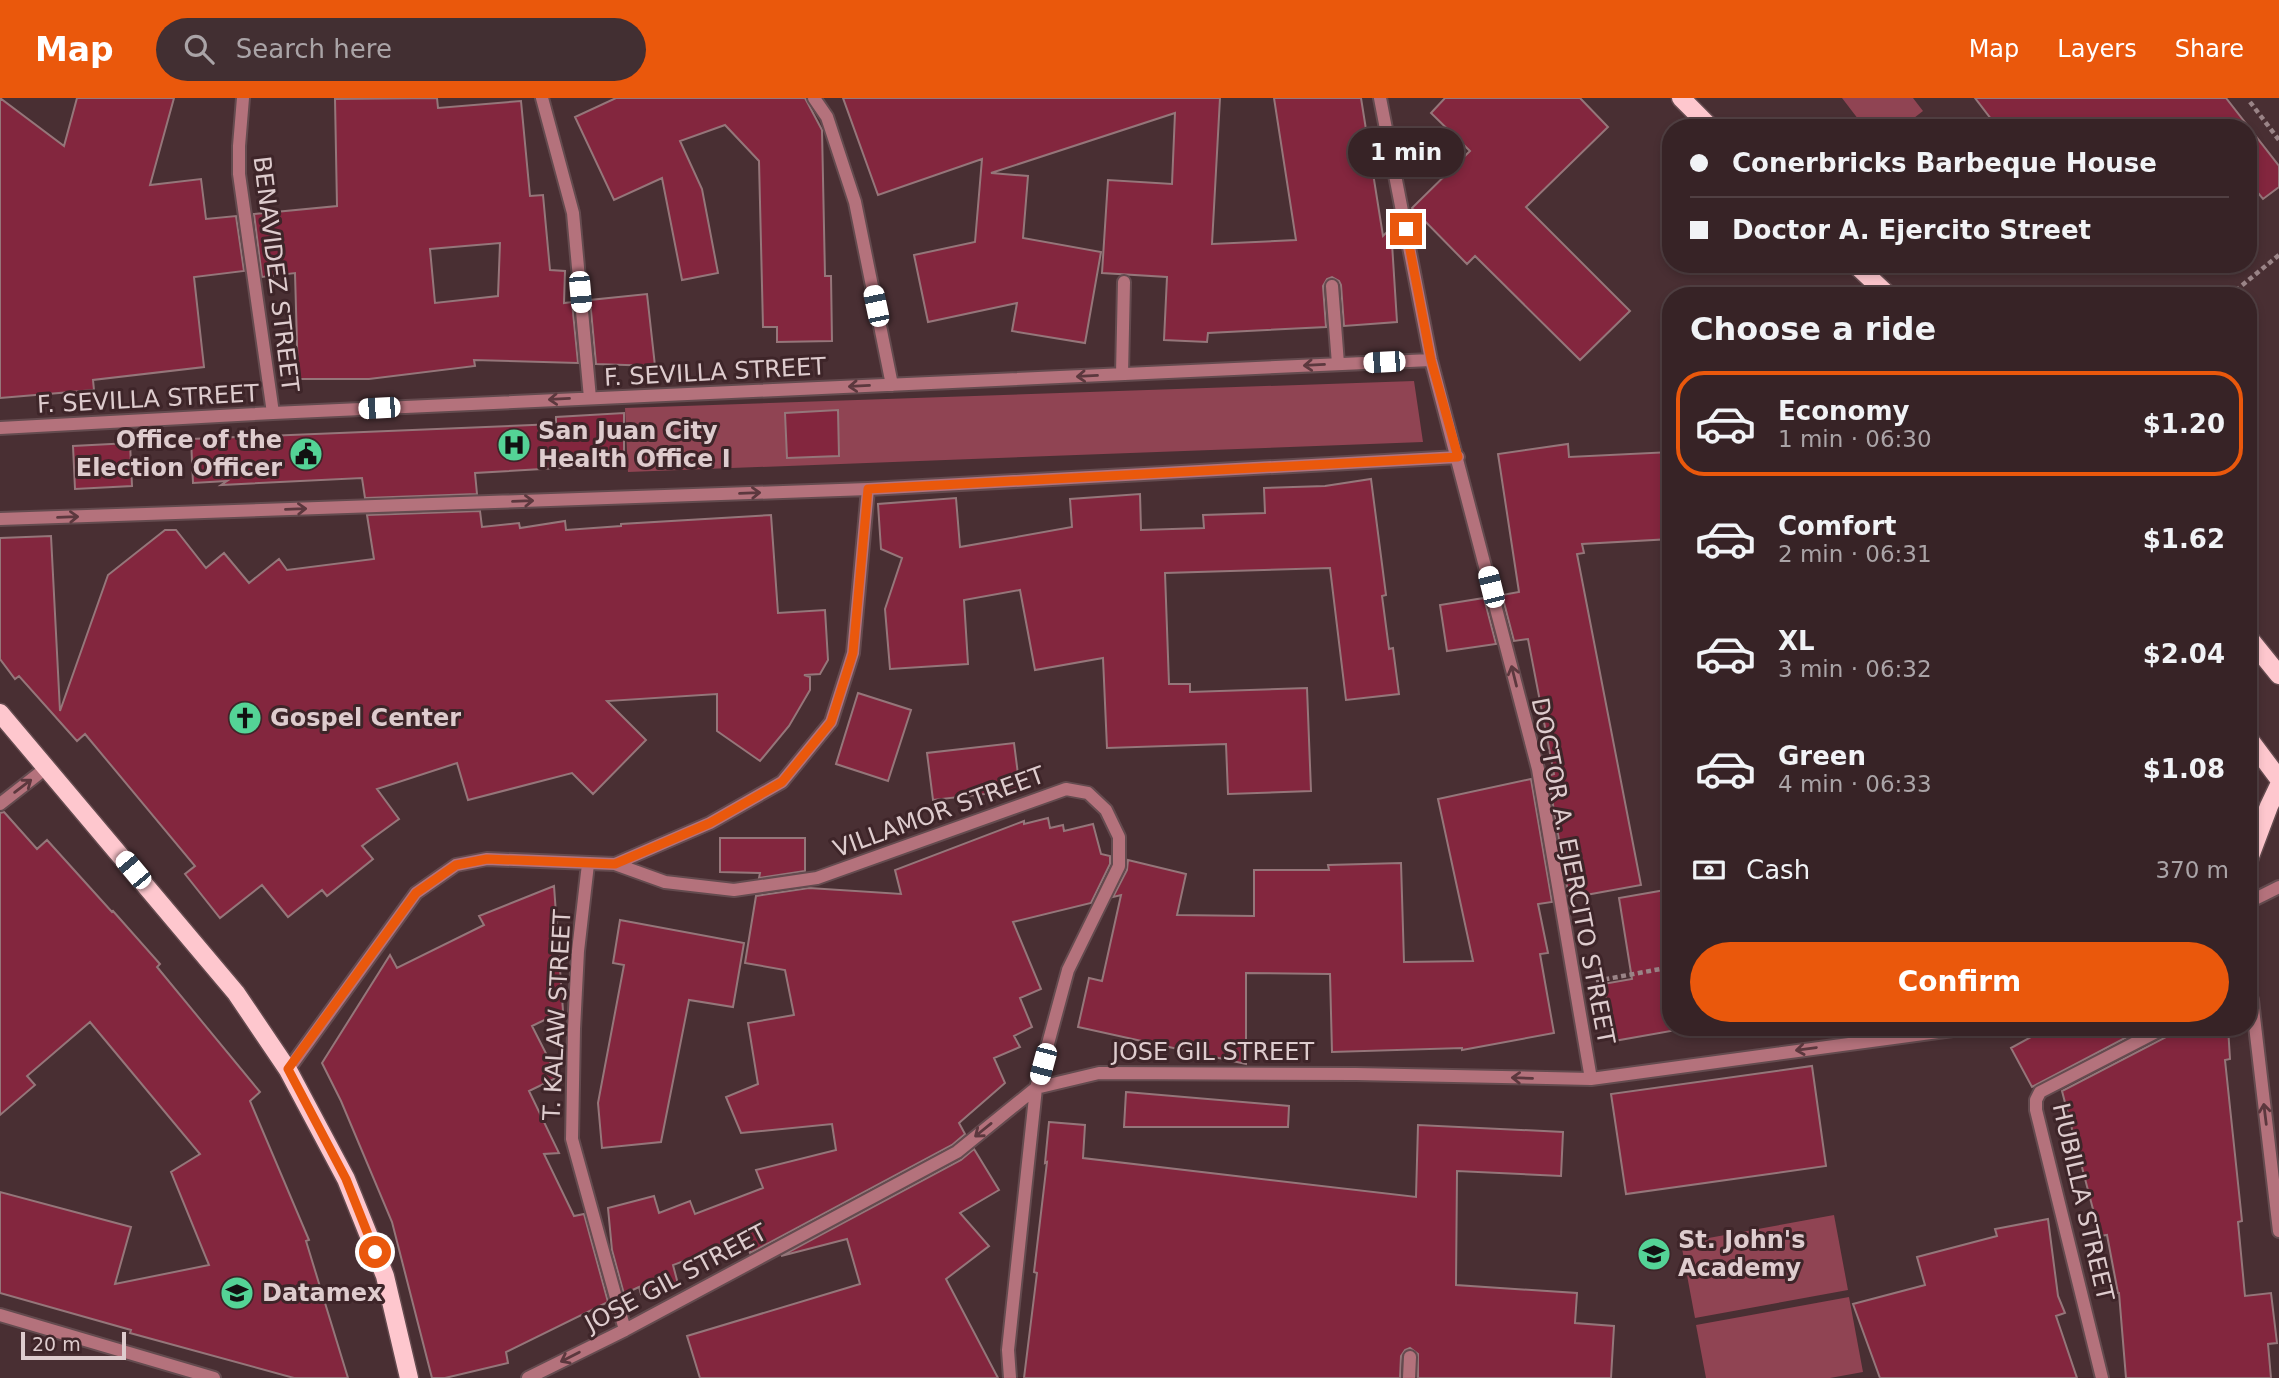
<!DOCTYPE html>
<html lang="en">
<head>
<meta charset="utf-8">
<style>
  body { margin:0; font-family:"DejaVu Sans",sans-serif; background:#422f32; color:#f1f3f6; height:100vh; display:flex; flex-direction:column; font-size:26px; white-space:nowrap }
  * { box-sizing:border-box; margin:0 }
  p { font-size:23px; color:#aaa4a7 }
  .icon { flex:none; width:38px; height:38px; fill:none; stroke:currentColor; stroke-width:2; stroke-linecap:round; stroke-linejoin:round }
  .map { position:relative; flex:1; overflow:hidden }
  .side { position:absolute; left:1662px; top:189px; width:595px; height:749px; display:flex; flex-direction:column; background:#372326; border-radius:28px; box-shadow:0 4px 10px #0003,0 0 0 2px #514043 }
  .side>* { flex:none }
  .top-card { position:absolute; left:1662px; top:21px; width:595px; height:154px; border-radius:28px; box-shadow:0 4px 10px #0003,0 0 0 2px #514043; display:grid; align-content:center; height:154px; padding:0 28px; background:#372326 }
  .scale { position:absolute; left:21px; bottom:18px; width:105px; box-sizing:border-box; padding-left:7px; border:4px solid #deccce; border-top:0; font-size:19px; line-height:24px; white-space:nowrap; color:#deccce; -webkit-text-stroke:5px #3e2529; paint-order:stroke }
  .end { position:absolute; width:32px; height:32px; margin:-16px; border:9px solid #ea580c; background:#fff; box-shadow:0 0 0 4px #fff }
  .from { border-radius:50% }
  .bubble { position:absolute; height:49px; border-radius:24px; background:#372326; box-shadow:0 4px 10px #0003,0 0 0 2px #514043; font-size:23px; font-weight:700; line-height:49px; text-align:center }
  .car { position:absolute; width:21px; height:42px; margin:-21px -10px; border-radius:9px; box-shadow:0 0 5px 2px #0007; background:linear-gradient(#fff 24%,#345 0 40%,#fff 0 76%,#345 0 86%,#fff 0) }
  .top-card b { display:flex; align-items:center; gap:24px; height:66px; font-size:26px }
  .top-card b+b { border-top:2px solid #514043 }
  .top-card i { width:18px; height:18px; background:#f1f3f6 }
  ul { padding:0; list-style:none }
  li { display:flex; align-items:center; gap:21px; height:105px; margin:0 14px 10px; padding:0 14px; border:4px solid transparent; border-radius:28px }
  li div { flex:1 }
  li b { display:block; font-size:26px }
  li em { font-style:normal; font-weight:700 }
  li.current { border-color:#ea580c }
  li>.icon { width:63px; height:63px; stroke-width:1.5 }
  h2 { padding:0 28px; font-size:32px; line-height:84px }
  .pay { display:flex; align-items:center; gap:18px; height:77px; padding:0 28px; font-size:26px }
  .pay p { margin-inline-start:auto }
  .button { display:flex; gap:14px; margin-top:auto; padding:14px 28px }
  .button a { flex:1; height:80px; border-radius:42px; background:#ea580c; color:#fff; font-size:28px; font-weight:700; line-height:80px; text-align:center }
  header { display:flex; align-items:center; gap:42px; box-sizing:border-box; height:98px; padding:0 35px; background:#ea580c; color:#fff }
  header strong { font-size:33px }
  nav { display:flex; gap:38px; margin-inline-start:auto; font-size:24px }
  .search { width:490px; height:63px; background:#422f32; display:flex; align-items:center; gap:18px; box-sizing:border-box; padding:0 24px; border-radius:38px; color:#aaa4a7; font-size:26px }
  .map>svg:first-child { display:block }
  .green { fill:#904453 }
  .building { fill:#83263e; stroke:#95767a; stroke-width:2; fill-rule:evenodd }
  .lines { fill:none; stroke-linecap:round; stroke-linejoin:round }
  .minor-casing { stroke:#644b4f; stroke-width:16 }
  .major-casing { stroke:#644b4f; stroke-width:21 }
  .path { stroke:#9a8487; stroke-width:4.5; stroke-dasharray:5 3.5; stroke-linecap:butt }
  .minor { stroke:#b4727c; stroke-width:12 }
  .major { stroke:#fec7ce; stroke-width:18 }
  .oneway { stroke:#5c383e }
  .route { stroke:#ea580c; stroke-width:9 }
  .labels { text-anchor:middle; stroke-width:6; stroke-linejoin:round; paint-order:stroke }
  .street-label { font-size:24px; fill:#deccce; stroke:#3e2529 }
  .poi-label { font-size:24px; font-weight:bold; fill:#deccce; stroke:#3e2529; text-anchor:start }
</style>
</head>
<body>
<header>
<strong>Map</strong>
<div class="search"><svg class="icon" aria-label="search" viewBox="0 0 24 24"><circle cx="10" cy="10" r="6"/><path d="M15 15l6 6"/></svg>Search here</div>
<nav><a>Map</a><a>Layers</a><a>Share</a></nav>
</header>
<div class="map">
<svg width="2279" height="1280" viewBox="0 0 2279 1280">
  <rect width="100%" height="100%" fill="#492f33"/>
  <!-- green -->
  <path class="green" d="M1842,0H1913L1923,13L1901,30H1865Z
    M1414,283L1423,344L628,374L625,310Z
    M1834,1117L1848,1192L1695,1220L1681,1145Z
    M1849,1199L1863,1274L1830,1280H1706L1696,1227Z"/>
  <!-- building -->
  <path class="building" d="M0,0L64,48L77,0H174L150,87L201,81L206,121L236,118L244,173L194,179L204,269L93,282L94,292L0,300Z
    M437,0L438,10L521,3L530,98L543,97L550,172L565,173L564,205L572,204L578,265L474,262L475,268L369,281H298L295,175L262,179L254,116L337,108L335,1ZM500,145L498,198L435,205L430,151Z
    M616,0H805L822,32L825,178H831L832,243L777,244V229H763L759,63L725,27L680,43L702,91L718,175L682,182L662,80L614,102L575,19Z
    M843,0H1220L1212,146L1296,142L1274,0H1361L1383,138L1391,130L1397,224L1344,228L1341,187L1339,183L1332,179L1327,181L1323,188L1326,229L1208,235L1207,244L1164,242L1167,179L1102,175L1108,82L1172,86L1175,15L991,75L1028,78L1023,140L1101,154L1085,245L1012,233L1017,205L928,224L914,157L975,144L982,61L878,97Z
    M1445,0H1580L1608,29L1526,109L1630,213L1580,262L1475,158L1467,166L1412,110L1470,53L1431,15Z
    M1975,0H2226L2279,68V89L2263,101L2249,84V30H1998Z
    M647,196L655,268L596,266L590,202Z
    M838,312L839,358L787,360L785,315Z
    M624,315V364L593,365V368L475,375L477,396L365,400L362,380L221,387L227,383L193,385L191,341L556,326V319Z
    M130,345L132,388L75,391L73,348Z
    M1568,346L1569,359L1671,354V441L1582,446L1584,455L1577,456L1641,787L1569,800L1548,678L1554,676L1528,541L1514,543L1502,497L1519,494L1498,356Z
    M1371,381L1386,497L1382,498L1389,551L1393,550L1399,596L1346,602L1330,470L1165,475L1169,586H1190V594L1307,590L1311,693L1228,696L1226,646L1107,650L1103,560L1035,572L1020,492L964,502L968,566L890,571L885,511L902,460L881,451L878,406L956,400L960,449L1072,429L1070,401L1140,396L1141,432L1204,430L1203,417L1265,415L1264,390L1325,388Z
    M480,413L482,429L519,425L520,430L565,423L566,432L621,428V426L771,417L778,515L825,512L828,562L820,576L804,577L810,579V592L789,628L760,663L717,633V596L607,603L646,642L593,696L572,675L468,702L457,665L377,691L399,721L362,748L373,761L327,798L322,792L288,819L262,787L220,820L185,776L195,768L85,636L77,643L19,578L15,581L0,561V440L51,438L60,613L108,477L165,432H176L206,470L224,455L249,485L279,461L287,472L374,461L367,417Z
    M1484,500L1496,546L1447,553L1440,507Z
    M858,595L911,612L888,683L836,666Z
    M1014,645L1020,692L933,702L927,655Z
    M1531,681L1552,804L1538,806L1548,855L1540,856L1554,935L1462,952V950L1332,954L1330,876L1246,875V966L1078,929L1089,880L1102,883L1121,797L1113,799L1127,772L1128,762L1186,776L1177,817L1254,818V772H1329L1328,767L1401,765L1404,864L1473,863L1438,701Z
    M4,714L37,751L47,742L112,814L113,813L160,866L157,869L260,994L250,1003L309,1142L306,1143L348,1280H294L130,1235L131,1232L0,1195V1094L131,1129L115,1186L209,1167L171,1074L200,1056L90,924L27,978L35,987L0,1017V715Z
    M1048,720L1050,730L1063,727L1064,733L1093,726L1101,756L1110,758V766L1091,805L1013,824L1041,891L1020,900L1032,929L1014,938L1020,949L994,960L1005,985L959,1025L965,1036L952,1047L750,1155L745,1140L673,1167L678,1186L641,1196L639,1189L624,1196L612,1152L608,1110L654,1098L659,1115L690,1103L695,1116L763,1090L756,1072L836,1052L832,1026L741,1035L726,999L758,986L748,925L794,917L785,872L745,865L756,798L809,790L901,796L895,772L1024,723V726Z
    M720,740H805V773L759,780L760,775L720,774Z
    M554,788L563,913L532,928L558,979L529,993L559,1055L544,1056L574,1118L584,1116L608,1204L506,1254L508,1265L445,1280H432L392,1124L341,1003L322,965L390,857L397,870L484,827L479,818Z
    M1671,791V933L1614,943L1603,886L1632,881L1619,800Z
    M620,822L744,845L733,909L689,902L661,1044L602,1050L598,1005L624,867L613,865Z
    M2049,929H2146L2032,989L2011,950Z
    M2175,929H2228L2230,961L2225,962L2242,1123L2238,1124L2245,1198L2271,1195L2277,1245L2268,1246L2271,1280H2126L2119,1195H2118L2107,1137L2100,1138L2062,993L2170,937Z
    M1812,968L1826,1068L1626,1096L1611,996Z
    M1126,994L1289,1008L1288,1029H1124Z
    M1049,1024L1085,1027L1083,1060L1416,1099L1418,1027L1563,1034L1561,1078L1457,1073L1456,1187L1577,1195L1575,1225L1614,1228L1611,1280H1418V1256L1410,1250L1405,1252L1401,1258L1400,1280H1024L1037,1175L1034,1174L1047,1064L1045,1065Z
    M974,1051L999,1092L960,1115L989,1148L946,1181L998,1280H700L687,1238L860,1186L847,1141L781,1158L961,1062Z
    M2048,1121L2058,1198L2065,1215L2056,1218L2077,1280H1880L1853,1206L1925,1187L1917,1159L1997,1138L1995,1131Z"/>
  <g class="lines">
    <defs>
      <path id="minor" d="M243,0L239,48V76L273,315
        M542,0L573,115L590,300
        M814,0L827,19L855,104L892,287
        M1380,0L1431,262L1538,671L1591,981
        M1332,188L1338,266
        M1122,276L1124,184
        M0,330L273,315L1431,262
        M0,421L868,391L1458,359
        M0,706L46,670
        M588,766L578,853L574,931L572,1041L625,1232
        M615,766L665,784L734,792L817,780L1066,691L1088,695L1106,712L1119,739V768L1068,872L1036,990L1008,1252L1010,1280
        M2249,804L2279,789
        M2249,892L2252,902L2279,1133
        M288,972L416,795L456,767L487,761L615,766L710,725L782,684L831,624L853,555L868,391
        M0,1217L214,1280
        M528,1280L625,1232L957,1054L1036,990L1099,975L1356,976L1591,981L1975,929
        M1409,1280L1410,1259
        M2102,1280L2036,1012V1002L2040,994L2166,929"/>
      <path id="major" d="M1681,0L1711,30
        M1855,166L1889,198
        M2249,540L2279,577
        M0,615L236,895L288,972L346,1081L385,1178L409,1280
        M2249,641L2279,681
        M2249,761L2269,708L2279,687"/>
    </defs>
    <!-- minor casing -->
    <use href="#minor" class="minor-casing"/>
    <!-- major casing -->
    <use href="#major" class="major-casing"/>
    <!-- path -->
    <path class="path" d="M2250,4L2279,42
      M2229,198L2279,157
      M1596,883L1671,869"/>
    <!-- minor -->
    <use href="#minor" class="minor"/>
    <!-- major -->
    <use href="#major" class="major"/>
  </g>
  <!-- one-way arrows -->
  <defs><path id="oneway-shaft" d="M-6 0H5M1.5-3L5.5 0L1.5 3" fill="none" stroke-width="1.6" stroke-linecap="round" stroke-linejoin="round" transform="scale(1.75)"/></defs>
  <g class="oneway">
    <use href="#oneway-shaft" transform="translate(1314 267) rotate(177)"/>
    <use href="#oneway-shaft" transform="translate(1087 278) rotate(177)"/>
    <use href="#oneway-shaft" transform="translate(859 288) rotate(177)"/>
    <use href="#oneway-shaft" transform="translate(559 301) rotate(177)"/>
    <use href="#oneway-shaft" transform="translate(750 395) rotate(-2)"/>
    <use href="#oneway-shaft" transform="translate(523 403) rotate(-2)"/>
    <use href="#oneway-shaft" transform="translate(296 411) rotate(-2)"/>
    <use href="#oneway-shaft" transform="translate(68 419) rotate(-2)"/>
    <use href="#oneway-shaft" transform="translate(1514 578) rotate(-104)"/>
    <use href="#oneway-shaft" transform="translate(23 688) rotate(-37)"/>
    <use href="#oneway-shaft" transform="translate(1806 951) rotate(172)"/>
    <use href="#oneway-shaft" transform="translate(1522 980) rotate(-178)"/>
    <use href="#oneway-shaft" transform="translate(2265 1016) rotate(-97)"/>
    <use href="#oneway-shaft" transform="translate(983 1032) rotate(141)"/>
    <use href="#oneway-shaft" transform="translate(570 1259) rotate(153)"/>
  </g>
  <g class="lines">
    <!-- route -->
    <path class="route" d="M375,1154L346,1081L288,971L416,795L456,767L487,761L615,766L710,725L782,684L831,624L853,555L868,391L1458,359L1431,262L1406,131"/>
  </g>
  <!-- icons -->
  <defs>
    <symbol id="hospital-disc" viewBox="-11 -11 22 22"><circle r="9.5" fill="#54d396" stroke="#3e2529"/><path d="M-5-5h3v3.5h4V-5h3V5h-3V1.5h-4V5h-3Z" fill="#111"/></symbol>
    <symbol id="civic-disc" viewBox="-11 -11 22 22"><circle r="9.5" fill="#54d396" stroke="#3e2529"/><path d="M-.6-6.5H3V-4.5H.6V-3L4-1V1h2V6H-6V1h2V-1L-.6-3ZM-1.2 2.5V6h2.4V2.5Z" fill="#111"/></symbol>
    <symbol id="church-disc" viewBox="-11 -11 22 22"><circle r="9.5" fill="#54d396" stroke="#3e2529"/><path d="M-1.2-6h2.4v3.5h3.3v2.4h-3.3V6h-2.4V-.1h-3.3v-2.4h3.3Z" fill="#111"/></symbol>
    <symbol id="school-disc" viewBox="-11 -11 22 22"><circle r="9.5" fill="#54d396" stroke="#3e2529"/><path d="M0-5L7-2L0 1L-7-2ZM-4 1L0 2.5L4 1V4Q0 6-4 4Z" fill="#111"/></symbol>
  </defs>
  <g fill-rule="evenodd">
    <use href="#hospital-disc" x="495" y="328" width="38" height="38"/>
    <use href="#civic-disc" x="287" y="337" width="38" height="38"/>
    <use href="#church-disc" x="226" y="601" width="38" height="38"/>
    <use href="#school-disc" x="1635" y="1137" width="38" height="38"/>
    <use href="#school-disc" x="218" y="1176" width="38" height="38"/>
  </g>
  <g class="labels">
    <!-- street labels -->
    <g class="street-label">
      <text transform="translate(276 176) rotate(83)" y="8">BENAVIDEZ STREET</text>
      <text transform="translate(715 274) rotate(-3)" y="8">F. SEVILLA STREET</text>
      <text transform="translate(148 301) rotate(-3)" y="8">F. SEVILLA STREET</text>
      <text transform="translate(939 714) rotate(-20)" y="8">VILLAMOR STREET</text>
      <text transform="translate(1573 773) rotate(79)" y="8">DOCTOR A. EJERCITO STREET</text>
      <text transform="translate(557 917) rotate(-87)" y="8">T. KALAW STREET</text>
      <text x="1213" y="962">JOSE GIL STREET</text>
      <text transform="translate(2083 1104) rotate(77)" y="8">HUBILLA STREET</text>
      <text transform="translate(676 1180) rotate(-28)" y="8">JOSE GIL STREET</text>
    </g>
    <!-- poi labels -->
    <g class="poi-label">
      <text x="538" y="341">San Juan City<tspan x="538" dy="28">Health Office Ⅰ</tspan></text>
      <text x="282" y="350" text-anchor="end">Office of the<tspan x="282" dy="28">Election Officer</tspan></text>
      <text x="270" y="628">Gospel Center</text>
      <text x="1678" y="1150">St. John's<tspan x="1678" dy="28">Academy</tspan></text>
      <text x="262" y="1203">Datamex</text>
    </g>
  </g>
</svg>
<div class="scale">20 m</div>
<i class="end from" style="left:375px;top:1154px"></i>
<i class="end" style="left:1406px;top:131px"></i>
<div class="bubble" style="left:1348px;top:30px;width:116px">1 min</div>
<i class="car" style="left:580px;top:194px;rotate:175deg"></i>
<i class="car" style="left:876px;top:208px;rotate:348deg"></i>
<i class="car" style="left:1384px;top:264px;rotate:267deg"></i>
<i class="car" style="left:379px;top:310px;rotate:267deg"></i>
<i class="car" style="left:1491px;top:489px;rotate:346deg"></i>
<i class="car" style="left:133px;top:772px;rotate:320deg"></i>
<i class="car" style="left:1043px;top:966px;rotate:195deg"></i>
<div class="top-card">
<b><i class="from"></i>Conerbricks Barbeque House</b>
<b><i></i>Doctor A. Ejercito Street</b>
</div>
<section class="side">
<h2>Choose a ride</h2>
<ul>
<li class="current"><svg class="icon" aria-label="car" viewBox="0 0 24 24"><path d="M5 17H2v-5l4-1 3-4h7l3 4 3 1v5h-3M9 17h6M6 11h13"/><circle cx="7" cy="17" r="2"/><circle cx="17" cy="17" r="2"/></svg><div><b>Economy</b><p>1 min · 06:30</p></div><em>$1.20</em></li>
<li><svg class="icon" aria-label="car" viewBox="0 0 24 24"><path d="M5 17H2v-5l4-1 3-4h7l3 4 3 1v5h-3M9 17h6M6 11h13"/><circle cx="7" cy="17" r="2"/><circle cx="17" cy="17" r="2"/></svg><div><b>Comfort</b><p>2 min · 06:31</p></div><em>$1.62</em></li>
<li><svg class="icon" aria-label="car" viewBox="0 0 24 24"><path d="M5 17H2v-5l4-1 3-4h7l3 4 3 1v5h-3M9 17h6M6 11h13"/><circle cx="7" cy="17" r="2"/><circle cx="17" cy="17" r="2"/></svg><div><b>XL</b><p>3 min · 06:32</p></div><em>$2.04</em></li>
<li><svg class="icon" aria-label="car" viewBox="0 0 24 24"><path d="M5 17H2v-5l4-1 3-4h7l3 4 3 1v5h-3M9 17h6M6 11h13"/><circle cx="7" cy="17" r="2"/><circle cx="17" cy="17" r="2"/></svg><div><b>Green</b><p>4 min · 06:33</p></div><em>$1.08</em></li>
</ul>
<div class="pay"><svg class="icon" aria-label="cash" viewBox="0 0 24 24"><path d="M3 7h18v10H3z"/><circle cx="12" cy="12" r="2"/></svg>Cash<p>370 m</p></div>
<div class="button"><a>Confirm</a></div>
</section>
</div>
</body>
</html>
